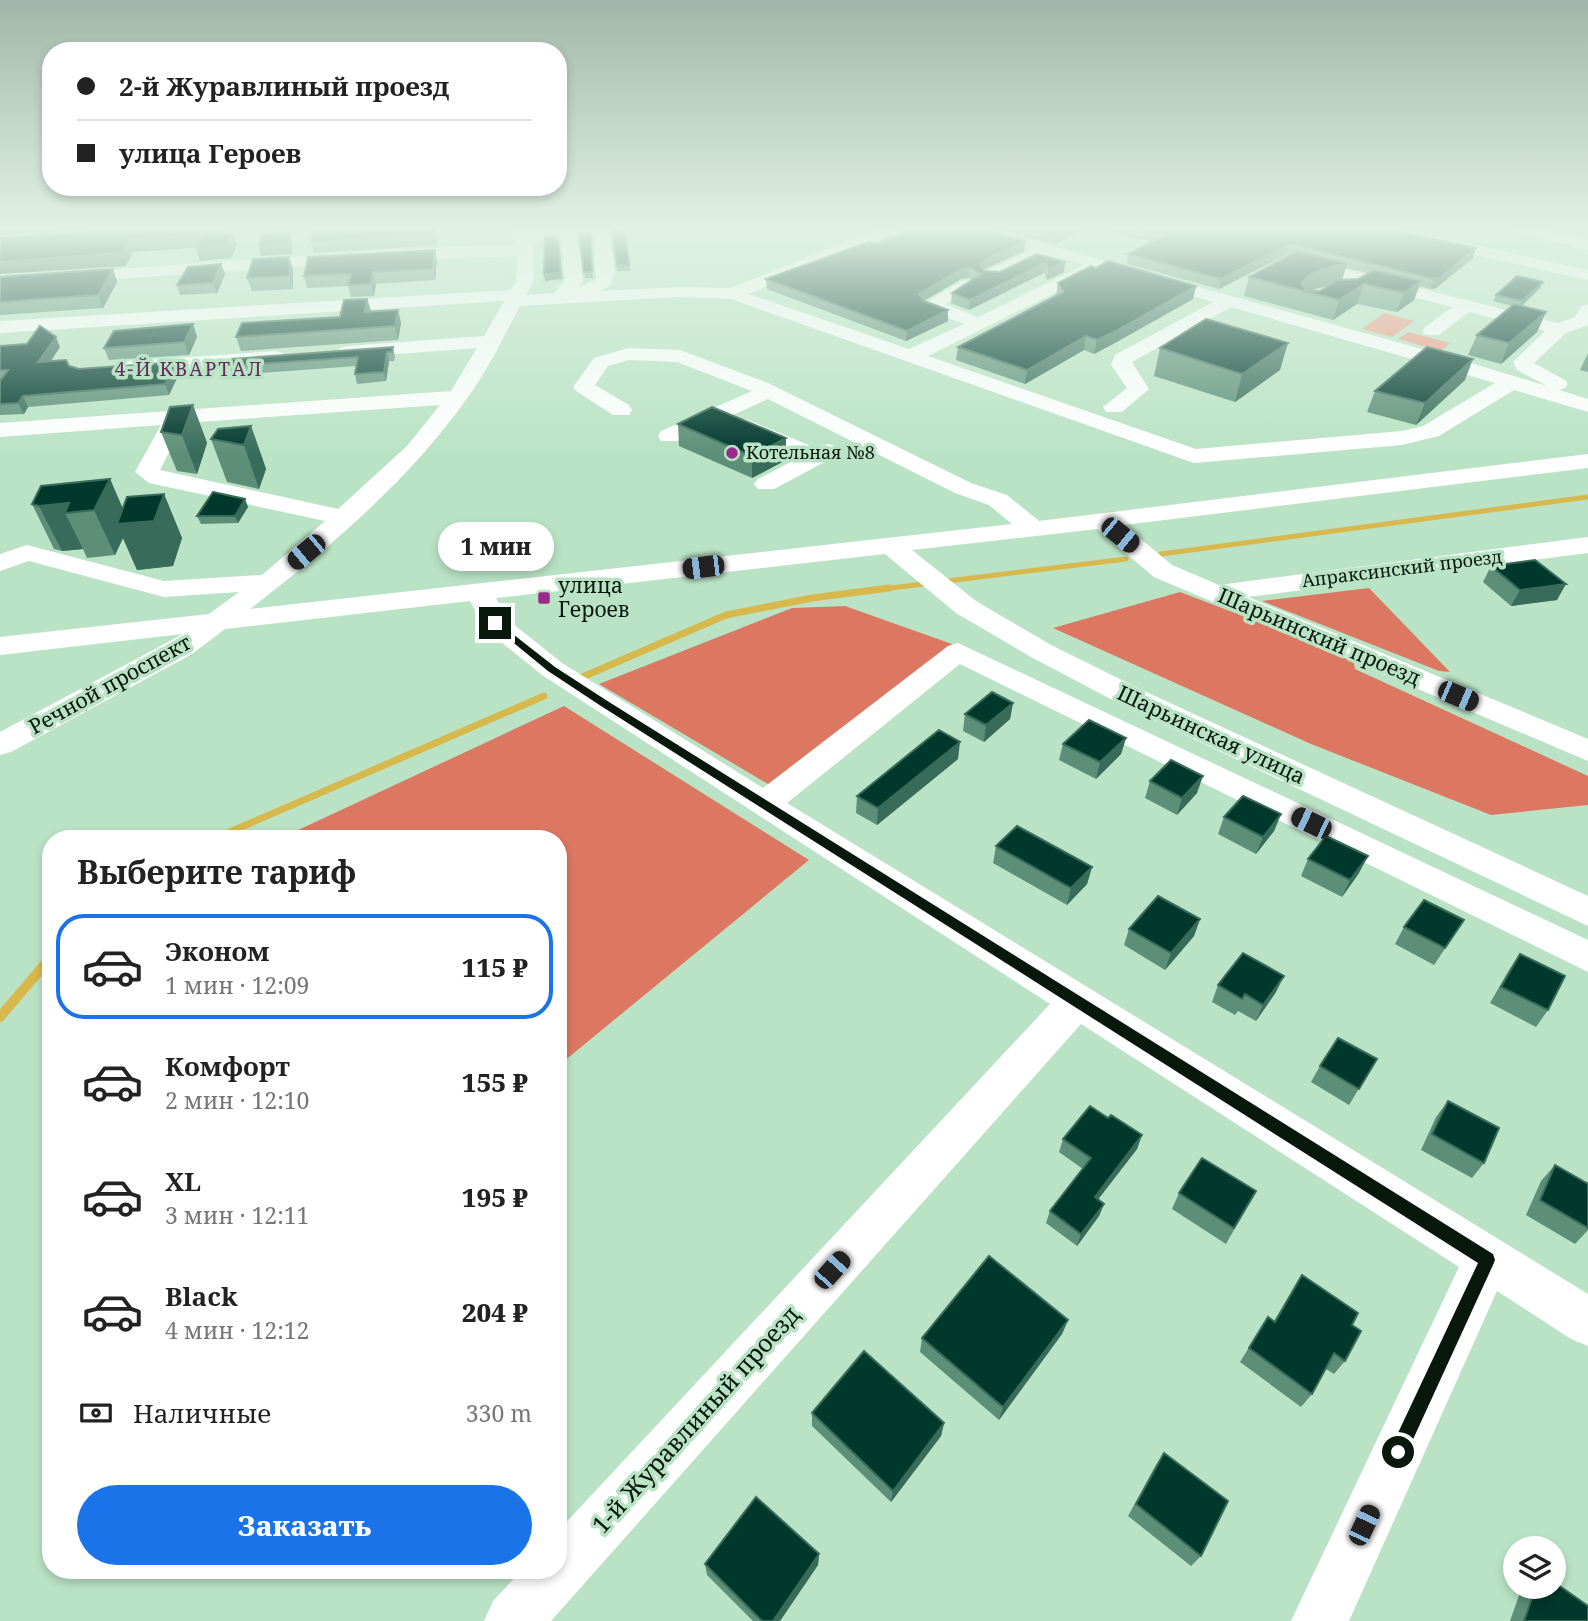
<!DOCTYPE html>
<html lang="ru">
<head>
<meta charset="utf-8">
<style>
  body { margin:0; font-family:"Noto Serif",serif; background:#f2f2f2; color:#222; height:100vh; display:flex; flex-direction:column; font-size:26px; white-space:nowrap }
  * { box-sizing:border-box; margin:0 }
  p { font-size:23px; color:#767676 }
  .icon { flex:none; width:38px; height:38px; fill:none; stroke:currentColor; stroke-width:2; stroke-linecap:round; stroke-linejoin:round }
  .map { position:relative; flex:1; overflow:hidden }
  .panel { position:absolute; left:42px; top:830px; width:525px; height:749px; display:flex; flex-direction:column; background:#fff; border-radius:28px; box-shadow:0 4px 10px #0003 }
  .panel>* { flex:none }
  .guide { position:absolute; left:42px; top:42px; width:525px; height:154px; border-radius:28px; box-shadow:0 4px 10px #0003; display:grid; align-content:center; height:154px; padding:0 35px; background:#fff }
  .buttons { position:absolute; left:1503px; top:1536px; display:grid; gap:14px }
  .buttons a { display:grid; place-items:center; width:63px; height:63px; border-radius:50%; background:#fff; box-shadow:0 4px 10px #0003; font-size:35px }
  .end { position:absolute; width:32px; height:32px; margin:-16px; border:9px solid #08180d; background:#fff; box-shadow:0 0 0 4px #fff }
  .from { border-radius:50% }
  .bubble { position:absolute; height:49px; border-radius:24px; background:#fff; box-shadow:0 4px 10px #0003; font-size:23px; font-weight:800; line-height:49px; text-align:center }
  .car { position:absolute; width:21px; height:42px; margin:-21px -10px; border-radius:9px; box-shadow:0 0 5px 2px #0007; background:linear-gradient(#222 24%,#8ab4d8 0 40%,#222 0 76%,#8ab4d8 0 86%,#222 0) }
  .guide b { display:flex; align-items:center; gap:24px; height:66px; font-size:26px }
  .guide b+b { border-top:2px solid #e0e0e0 }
  .guide i { width:18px; height:18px; background:#222 }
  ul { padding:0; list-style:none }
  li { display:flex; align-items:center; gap:21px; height:105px; margin:0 14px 10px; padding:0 21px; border:4px solid transparent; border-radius:28px }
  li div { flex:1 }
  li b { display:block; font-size:26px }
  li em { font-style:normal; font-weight:800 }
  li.on { border-color:#1a73e8 }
  li>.icon { width:63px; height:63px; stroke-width:1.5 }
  h2 { padding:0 35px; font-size:32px; line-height:84px }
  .pay { display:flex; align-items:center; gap:18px; height:77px; padding:0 35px; font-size:26px }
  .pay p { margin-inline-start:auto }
  .button { display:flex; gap:14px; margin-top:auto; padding:14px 35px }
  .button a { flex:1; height:80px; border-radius:42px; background:#1a73e8; color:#fff; font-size:28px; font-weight:800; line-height:80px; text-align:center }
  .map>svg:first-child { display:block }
  .built { fill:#aadbb7 }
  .green { fill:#f19885 }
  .forest { fill:#dc7862 }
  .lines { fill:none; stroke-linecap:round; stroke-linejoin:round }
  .stream-far2 { stroke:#d7b84d; stroke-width:5 }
  .stream-far1 { stroke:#d7b84d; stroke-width:7 }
  .stream { stroke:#d7b84d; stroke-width:10 }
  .minor { fill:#fff; fill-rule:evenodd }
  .wall { fill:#5d8e78; fill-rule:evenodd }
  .shaded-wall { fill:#386b5a }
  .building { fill:#00382c; stroke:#386b5a; stroke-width:2 }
  .route { fill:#08180d }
  .poi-dot { fill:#982a8b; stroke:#bae3c5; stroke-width:2.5 }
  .labels { text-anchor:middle; stroke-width:7; stroke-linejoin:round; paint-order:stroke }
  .far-poi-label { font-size:18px; fill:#08180d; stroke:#bae3c5; text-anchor:start }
  .far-street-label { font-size:18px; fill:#08180d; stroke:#bae3c5 }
  .far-neighbourhood-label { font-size:19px; letter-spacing:2px; fill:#632d5b; stroke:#bae3c5 }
  .poi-label { font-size:21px; fill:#08180d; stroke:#bae3c5; text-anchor:start }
  .street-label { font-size:21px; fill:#08180d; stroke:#bae3c5 }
  .near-street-label { font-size:24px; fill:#08180d; stroke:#bae3c5 }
</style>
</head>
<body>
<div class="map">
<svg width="1588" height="1621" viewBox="0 0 1588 1621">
  <rect width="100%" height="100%" fill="#bae3c5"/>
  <!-- built -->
  <path class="built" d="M543,229H625L631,271L613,272L611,280L541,284L547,243Z"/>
  <!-- green -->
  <path class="green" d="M1384,313L1414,321L1392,337L1362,329Z
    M1408,332L1450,343L1441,351L1398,339Z"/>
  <!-- forest -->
  <path class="forest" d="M1369,588L1450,672L1439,671L1262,601Z
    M1180,592L1353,658L1355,669L1588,776V805L1491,815L1311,744L1053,628Z
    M845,606L952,644L773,787L599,684L792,608Z
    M564,706L809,860L558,1066V838H292L296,831Z"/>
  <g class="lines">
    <!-- stream-far2 -->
    <path class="stream-far2" d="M1161,554L1588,497
      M875,590L1126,559"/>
    <!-- stream-far1 -->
    <path class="stream-far1" d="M580,678L726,615L812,598L889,588
      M216,838L544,696"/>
    <!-- stream -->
    <path class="stream" d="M0,1017L51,957"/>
    <!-- minor -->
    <path class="minor" d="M515,229H531V231L609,229L615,273L610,286L600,291L680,287L731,288L876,229H897L895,232L749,294L909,349L964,324L924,309L921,305L962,281L968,280L977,285L945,304L978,317L1084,265L1048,255L998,279H986L983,275L986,271L1031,250L969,232L967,229H991L1458,359L1547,386L1517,370L1513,362L1545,331L1469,312L1439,335H1425L1422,331L1425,327L1452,307L1294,267L1291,263L1300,258L1558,323L1575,317L1581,306L1588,304V325L1566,333L1534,363L1565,380L1568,384L1565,388L1559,390L1588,399V412L1514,390L1439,436L1402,445L1194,463L731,299L680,297L520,306C505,334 491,364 473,390C414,476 332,546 250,609L1012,524L989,505L955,493L768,399L677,441H661L658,436L661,431L752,391L677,362L629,360L608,366L595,385L629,405L632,410L629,415H613L576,391L573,387L594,358L628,348L680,350L768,383L971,483L1007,495L1039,521L1588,454V468L1124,525L1172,565L1219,585L1588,537V553L1248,597L1588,739V761L1154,577L1097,529L912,550L976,601L1051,645L1144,691L1588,896V926L1122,705L1031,657L956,613L885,554L496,598L507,619L562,663L763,788L948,646L958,643L1588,940V972L960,664L787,803L1588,1294V1346L1571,1339L1497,1291L1349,1621H1291L1459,1267L1081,1024L551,1621H484L493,1601L522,1570H558V1531L1050,1004L542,675L485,629L470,601L225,629L192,654L11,752L0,755V732L183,634L0,655V637L209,614L239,592L164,597L29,561L0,571V554L27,545L164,581L262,575L325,521L149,483L135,472L161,425L0,437V423L451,391L477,348L347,358L340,356L337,352L340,348L347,346L484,336L504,301L0,333V321L511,290L516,281L518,256L390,260L0,287V277L390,250L516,244ZM594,236L596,279L578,288L583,281L577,237ZM561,239L565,280L554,293L526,295L534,281L533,241ZM1101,270L1213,302L1115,355L1111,365L1127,388L1103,407L1106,412H1122L1149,389L1132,362L1231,307L1495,383L1423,426L1402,431L1196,449L928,356ZM440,405L407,446L338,509L160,470L184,423Z
      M1373,229H1401L1588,270V280L1381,234Z
      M1515,229H1541L1588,240V250L1517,232Z
      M276,351L283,353L286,357L283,361L131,373L124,371L121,367L124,363L131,361Z
      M746,419L816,448L828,444L836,446L839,451L836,456L774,489H758L754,484L758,479L798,458L738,431L735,426L738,421Z"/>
  </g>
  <!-- wall -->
  <path class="wall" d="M313,229H436L437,245L314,253L311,242Z
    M611,229H624L630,271H617Z
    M999,229H1083L1055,244Z
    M1099,229H1389L1476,248L1473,258L1436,288L1431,289L1419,286L1414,300L1397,312L1357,304L1333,320L1244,296L1249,277L1291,254H1288L1219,289L1127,264L1128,254L1153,242ZM1346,268L1368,273L1358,279L1342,280ZM1329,285L1320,291H1312L1315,289Z
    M579,233H591L593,278H585Z
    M1025,241L1024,251L985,269V271L1000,272L1037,254L1065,262L1064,272L1047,280L1044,273L969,310L951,303L952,293L972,280L969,278L961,279L924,301L948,321L906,341L767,289L766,279L877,244Z
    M289,257L293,269V289L252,291L247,278Z
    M437,261L435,280L376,284L374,296L351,297L348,286L307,288L304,276Z
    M221,264L225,274L217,293L180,295L177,285Z
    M113,269L117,282L103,308L0,315V277Z
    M1058,283L1196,286L1193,299L1113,344L1094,354L1084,350L1025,384L956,360L958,347L1056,296Z
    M1540,288L1522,306L1546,312L1537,332L1501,364L1468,355L1477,335L1512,306L1493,301L1496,295Z
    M367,299L371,311L398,310L401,323L398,340L241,351L236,337L340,317Z
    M193,324L197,337L189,355L109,360L104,348Z
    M0,346L60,347L51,361L79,369L176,362L180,372L169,395L28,407L24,414L0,415Z
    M393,347L395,357L394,361H389L386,381L357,384L355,374L356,366L232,375L229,366Z
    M1160,348L1280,370L1235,402L1154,376Z
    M1588,353V372L1580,370Z
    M1465,380L1416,425L1367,412L1375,391Z
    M193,405L207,443L197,474L177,471L161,432Z
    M678,424L786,438V460L752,478L679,446Z
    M251,426L266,469L259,489L227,482L211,439Z
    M110,479L123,509L164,494L182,538L173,566L137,570L123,538L115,555L87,558L83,549L62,551L54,549L32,504Z
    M248,507L238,523L201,524L197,516Z
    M1491,566L1557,600L1511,606L1483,582Z
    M1013,703L1010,719L984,742L963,731L965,714Z
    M1126,738L1121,754L1096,779L1059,760L1063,744Z
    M958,759L877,825L856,813L857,796Z
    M1150,781L1197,793L1177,815L1145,798Z
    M1281,814L1274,831L1256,854L1218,834L1224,817Z
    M996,846L1092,867L1087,884L1067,905L993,863Z
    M1308,859L1359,873L1342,897L1301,876Z
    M1200,919L1194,936L1165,970L1124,945L1129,929Z
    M1464,920L1434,965L1395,944L1404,927Z
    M1520,954L1548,1010L1536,1027L1490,1003L1509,970Z
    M1218,985L1276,992L1256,1021L1238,1011L1235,1015L1212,1002Z
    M1377,1059L1349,1105L1311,1082L1320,1066Z
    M1448,1101L1484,1163L1472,1178L1421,1150L1436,1117Z
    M1108,1118L1142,1135L1137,1149L1098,1199L1104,1204L1099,1216L1077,1246L1046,1223L1050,1211L1083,1169L1059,1152L1063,1139Z
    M1555,1165L1588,1184V1230L1575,1244L1526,1215L1541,1181Z
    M1256,1191L1226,1244L1172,1209L1179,1193Z
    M1302,1275L1352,1325L1345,1361L1334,1374L1326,1369L1312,1394L1301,1407L1240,1362L1268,1317L1274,1321Z
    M1068,1320L1062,1334L999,1420L920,1352L922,1338Z
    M812,1413L944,1423L941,1436L891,1502L812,1426Z
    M1164,1453L1201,1556L1191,1566L1128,1516L1156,1465Z
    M819,1554L818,1565L780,1621H753L707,1575L705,1564Z
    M1522,1587H1554L1588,1621H1510Z"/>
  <!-- shaded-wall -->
  <path class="shaded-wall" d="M0,229H100L0,235Z
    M217,229H224L219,246L133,252L126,266L0,274V262L129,240Z
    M1068,229H1083L1055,244L1056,235Z
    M289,232L292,241V254L261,256L259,247Z
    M233,233L237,245L231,258L200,261L196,248Z
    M558,236L562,279L545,281L544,274Z
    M1025,241L1024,251L985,269L980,275L981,265L986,259Z
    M1290,244L1288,254L1219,289L1221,279Z
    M1476,248L1473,258L1436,288L1431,289L1434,279Z
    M435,250L437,261L435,280L433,269Z
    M289,257L293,269V289L290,276Z
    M1065,262L1064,272L1047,280L1049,270Z
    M1045,263L1044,273L969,310L970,300Z
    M1347,263L1341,282L1315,289L1309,292L1301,284L1308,276L1321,270Z
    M221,264L225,274L217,293L213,283Z
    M970,268L969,278L961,279L918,304L919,294L962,269Z
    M113,269L117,282L103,308L98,295Z
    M373,272L376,284L374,296L371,284Z
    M1421,281L1414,300L1397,312L1404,293Z
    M1543,282L1540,288L1519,308L1522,301Z
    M1364,284L1357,304L1333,320L1339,300Z
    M1196,286L1193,299L1113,344L1094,354L1097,340Z
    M367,299L371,312H365Z
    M398,310L401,323L398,340L395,326Z
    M948,310V321L906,341L907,331Z
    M1546,312L1537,332L1501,364L1509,343Z
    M193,324L197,337L189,355L184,342Z
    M1086,336L1084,350L1025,384L1027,370Z
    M56,337L60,347L43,372L38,362Z
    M1288,343L1280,370L1235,402L1242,374Z
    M387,352L389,361L386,381L384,372Z
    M1473,359L1465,380L1416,425L1425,403Z
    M176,362L180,372L169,395L165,384Z
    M23,396L28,407L24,414L18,403Z
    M193,405L207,443L197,474L182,435Z
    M251,426L266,469L259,489L244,445Z
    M786,438V460L752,478V456Z
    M110,479L129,523L164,494L182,538L173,566L137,570L123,538L115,555L94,510Z
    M245,499L248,507L238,523L235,516Z
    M69,503L65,513L83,549L62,551L39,506Z
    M1566,584L1557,600L1511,606L1520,590Z
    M1013,703L1010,719L984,742L986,725Z
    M1126,738L1121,754L1096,779L1100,762Z
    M960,742L958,759L877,825L878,808Z
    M1203,776L1197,793L1177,815L1182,798Z
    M1281,814L1274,831L1256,854L1263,837Z
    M1368,856L1359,873L1342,897L1350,880Z
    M1092,867L1087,884L1067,905L1071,888Z
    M1200,919L1194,936L1165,970L1171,953Z
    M1284,976L1276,992L1256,1021L1263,1005Z
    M1142,1135L1137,1149L1090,1210L1095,1197Z
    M1104,1204L1099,1216L1077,1246L1081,1234Z
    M1068,1320L1062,1334L999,1420L1003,1407Z
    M944,1423L941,1436L891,1502L893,1491Z
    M819,1554L818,1565L780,1621H773Z"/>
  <!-- building -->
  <path class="building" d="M136,229H217L215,234L129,240L121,253L0,262V238Z
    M313,229H435V234L311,242Z
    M612,229H624L629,264L617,265Z
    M916,229H981L1025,241L986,259L981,265L985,271L1000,272L1037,254L1065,262L1049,270L1045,263L970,300L952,293L981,274L970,268L962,269L919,294L924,301L948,310L907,331L766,279L869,242L877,244Z
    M1034,229H1068L1056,235Z
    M1138,229H1389L1476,248L1440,278L1434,279L1290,244L1221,279L1128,254L1166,235Z
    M289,232V245L259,247L263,234Z
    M233,233L227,246L196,248L204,234Z
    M579,233H591L592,271L584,272Z
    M558,236L561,273L544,274L545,237Z
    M435,250L433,269L373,272L371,284L348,285L351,274L304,276L308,257Z
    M1297,251L1347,263L1321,270L1308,276L1301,284L1307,291H1320L1337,280L1358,279L1374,270L1421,281L1404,293L1364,284L1339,300L1249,277Z
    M289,257L290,276L247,278L253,259Z
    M1108,261L1196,286L1116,331L1097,340L1086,336L1027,370L958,347L1063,292L1058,283L1091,266L1096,268Z
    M221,264L213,283L177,285L188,267Z
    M113,269L98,295L0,302V277Z
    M1517,276L1543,282L1522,301L1496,295Z
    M367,299L365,312L398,310L395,326L236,337L242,323L340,317L344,300Z
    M1514,304L1546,312L1509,343L1477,335Z
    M1206,319L1288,343L1242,374L1160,348Z
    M193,324L184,342L104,348L114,331Z
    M40,326L56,337L38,362L66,360L69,366L79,369L176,362L165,384L23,396L18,403L0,404V381L8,370H0V346L27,344Z
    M393,347L392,352H387L384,372L355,374L358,357L229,366L232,359Z
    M1427,347L1473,359L1425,403L1375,391Z
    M193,405L182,435L161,432L170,407Z
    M712,407L786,438L752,456L678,424Z
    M251,426L244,445L211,439L218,429Z
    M110,479L94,510L65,513L69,503L39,506L32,504L41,486Z
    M213,492L245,499L235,516H197Z
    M164,494L154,521L117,524L127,497Z
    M1535,560L1566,584L1520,590L1491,566Z
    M992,692L1013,703L986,725L965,714Z
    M1089,720L1126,738L1100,762L1063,744Z
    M939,730L960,742L878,808L857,796Z
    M1171,760L1203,776L1182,798L1150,781Z
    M1243,796L1281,814L1263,837L1224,817Z
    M1017,826L1092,867L1071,888L996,846Z
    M1326,836L1368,856L1350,880L1308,859Z
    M1158,896L1200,919L1171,953L1129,929Z
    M1424,900L1464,920L1445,948L1404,927Z
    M1243,953L1284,976L1263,1005L1245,994L1242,999L1218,985Z
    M1520,954L1565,976L1548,1010L1501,987Z
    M1338,1038L1377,1059L1359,1089L1320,1066Z
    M1448,1101L1499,1128L1484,1163L1432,1134Z
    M1090,1106L1108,1118L1111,1115L1142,1135L1095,1197L1104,1204L1081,1234L1050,1211L1091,1158L1063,1139Z
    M1202,1158L1256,1191L1234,1228L1179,1193Z
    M1555,1165L1588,1184V1228L1540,1200Z
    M989,1256L1068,1320L1003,1407L922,1338Z
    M1302,1275L1358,1313L1352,1325L1361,1331L1345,1361L1334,1353L1312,1394L1249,1348L1268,1317L1275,1322Z
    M864,1351L944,1423L893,1491L812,1413Z
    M1164,1453L1228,1501L1201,1556L1136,1504Z
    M756,1497L819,1554L773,1621H762L705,1564Z
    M1554,1582L1588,1606V1621H1524L1536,1587H1554Z"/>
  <!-- sky -->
  <linearGradient id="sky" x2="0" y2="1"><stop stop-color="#a1b6aa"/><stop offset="0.5" stop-color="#e0f2e5"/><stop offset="1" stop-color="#e0f2e5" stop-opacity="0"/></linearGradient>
  <rect width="1588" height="456" fill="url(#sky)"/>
  <!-- route -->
  <path class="route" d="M495,620L555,667L609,702L1493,1254L1495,1260L1493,1265L1404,1459L1398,1461L1392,1459L1389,1452L1478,1263L601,706L548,671L492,625L490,623Z"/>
  <!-- markers -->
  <g class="poi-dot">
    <circle cx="732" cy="453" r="7"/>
    <rect x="537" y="591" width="14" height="14" rx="3.5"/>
  </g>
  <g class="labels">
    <!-- far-poi labels -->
    <g class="far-poi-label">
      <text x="746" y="459">Котельная №8</text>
    </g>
    <!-- far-street labels -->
    <g class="far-street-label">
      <text transform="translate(1402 569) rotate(-7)" y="6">Апраксинский проезд</text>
    </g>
    <!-- far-neighbourhood labels -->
    <g class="far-neighbourhood-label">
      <text x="189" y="376">4-Й КВАРТАЛ</text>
    </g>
    <!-- poi labels -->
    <g class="poi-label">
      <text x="558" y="593">улица<tspan x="558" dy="24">Героев</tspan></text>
    </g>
    <!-- street labels -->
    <g class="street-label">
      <text transform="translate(1319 637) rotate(23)" y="7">Шарьинский проезд</text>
      <text transform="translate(110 685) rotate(-29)" y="7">Речной проспект</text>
      <text transform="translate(1211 735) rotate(25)" y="7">Шарьинская улица</text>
    </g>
    <!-- near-street labels -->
    <g class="near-street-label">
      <text transform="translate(696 1420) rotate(-48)" y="8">1-й Журавлиный проезд</text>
    </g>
  </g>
</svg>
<div class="buttons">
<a><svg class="icon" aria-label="layers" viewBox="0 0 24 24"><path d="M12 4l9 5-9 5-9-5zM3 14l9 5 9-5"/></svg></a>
</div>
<i class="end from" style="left:1398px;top:1452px"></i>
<i class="end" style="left:495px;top:623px"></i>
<div class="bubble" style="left:438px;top:522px;width:116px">1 мин</div>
<i class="car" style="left:1120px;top:535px;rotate:129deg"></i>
<i class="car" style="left:306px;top:552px;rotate:230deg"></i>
<i class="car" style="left:703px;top:567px;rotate:263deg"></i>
<i class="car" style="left:1458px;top:696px;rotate:113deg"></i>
<i class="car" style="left:1311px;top:823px;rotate:296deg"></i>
<i class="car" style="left:832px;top:1270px;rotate:42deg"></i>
<i class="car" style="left:1364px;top:1525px;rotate:25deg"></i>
<div class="guide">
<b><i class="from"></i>2-й Журавлиный проезд</b>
<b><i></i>улица Героев</b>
</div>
<section class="panel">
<h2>Выберите тариф</h2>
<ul>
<li class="on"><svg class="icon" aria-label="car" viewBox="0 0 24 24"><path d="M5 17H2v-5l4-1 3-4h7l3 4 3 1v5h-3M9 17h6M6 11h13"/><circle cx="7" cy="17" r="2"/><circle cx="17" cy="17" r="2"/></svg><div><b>Эконом</b><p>1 мин · 12:09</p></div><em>115 ₽</em></li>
<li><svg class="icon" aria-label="car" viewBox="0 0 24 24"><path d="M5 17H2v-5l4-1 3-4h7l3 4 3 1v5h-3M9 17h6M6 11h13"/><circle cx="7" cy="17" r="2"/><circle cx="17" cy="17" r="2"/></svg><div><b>Комфорт</b><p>2 мин · 12:10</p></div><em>155 ₽</em></li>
<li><svg class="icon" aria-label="car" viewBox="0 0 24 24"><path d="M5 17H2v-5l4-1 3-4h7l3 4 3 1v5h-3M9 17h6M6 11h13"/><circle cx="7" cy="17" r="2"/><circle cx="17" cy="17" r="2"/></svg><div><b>XL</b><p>3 мин · 12:11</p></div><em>195 ₽</em></li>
<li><svg class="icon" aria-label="car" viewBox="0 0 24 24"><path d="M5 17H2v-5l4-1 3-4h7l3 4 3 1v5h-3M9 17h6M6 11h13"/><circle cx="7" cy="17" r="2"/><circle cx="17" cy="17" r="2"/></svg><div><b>Black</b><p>4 мин · 12:12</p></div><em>204 ₽</em></li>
</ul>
<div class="pay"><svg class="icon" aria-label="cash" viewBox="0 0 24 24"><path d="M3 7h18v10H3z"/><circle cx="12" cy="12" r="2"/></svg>Наличные<p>330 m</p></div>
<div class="button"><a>Заказать</a></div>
</section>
</div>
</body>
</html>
